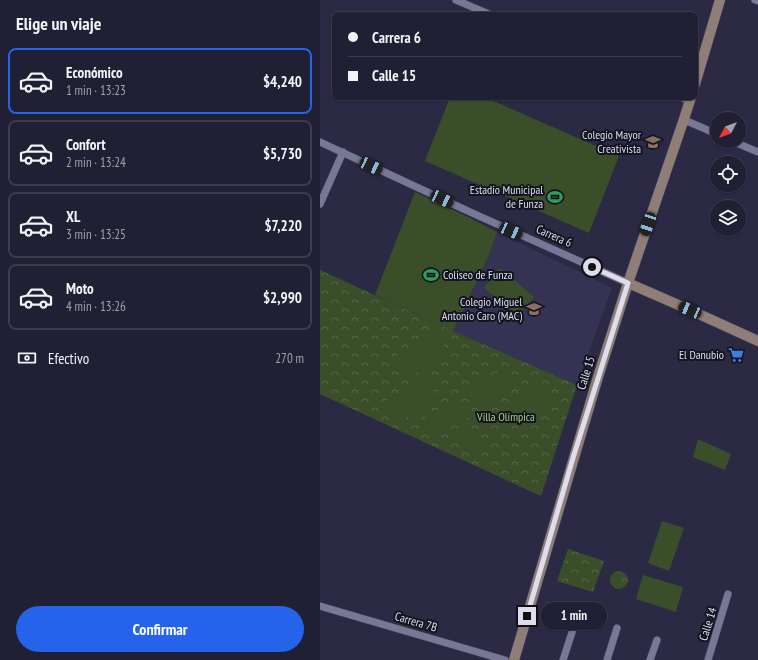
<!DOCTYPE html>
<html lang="es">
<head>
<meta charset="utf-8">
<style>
  body { margin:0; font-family:"PT Sans Narrow",sans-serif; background:#2d2c3f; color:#f1f3f6; height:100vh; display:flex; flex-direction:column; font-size:15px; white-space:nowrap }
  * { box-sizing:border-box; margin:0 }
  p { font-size:13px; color:#a2a2ac }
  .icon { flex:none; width:22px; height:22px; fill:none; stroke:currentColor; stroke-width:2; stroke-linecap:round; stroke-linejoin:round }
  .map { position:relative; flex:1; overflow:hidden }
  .side { display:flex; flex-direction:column; background:#201f33; width:320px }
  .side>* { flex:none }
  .banner { position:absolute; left:12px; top:12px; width:366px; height:88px; border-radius:8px; box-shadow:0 1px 3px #0004,0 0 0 1px #3d3d4e; display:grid; align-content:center; height:88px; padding:0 16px; background:#201f33 }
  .needle { width:26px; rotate:229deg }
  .fabs { position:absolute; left:390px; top:112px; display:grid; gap:8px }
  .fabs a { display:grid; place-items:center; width:36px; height:36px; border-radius:50%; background:#201f33; box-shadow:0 1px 3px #0004,0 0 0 1px #3d3d4e; font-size:20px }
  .end { position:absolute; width:18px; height:18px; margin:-9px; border:5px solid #dde; background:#111; box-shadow:0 0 0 2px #111 }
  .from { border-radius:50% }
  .bubble { position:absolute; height:28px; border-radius:14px; background:#201f33; box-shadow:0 1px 3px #0004,0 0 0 1px #3d3d4e; font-size:13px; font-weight:700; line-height:28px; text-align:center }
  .car { position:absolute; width:12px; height:24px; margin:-12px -6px; border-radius:5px; box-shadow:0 0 3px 1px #0007; background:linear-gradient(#222 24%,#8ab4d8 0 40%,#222 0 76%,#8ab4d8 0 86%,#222 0) }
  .banner b { display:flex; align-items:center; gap:14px; height:38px; font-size:15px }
  .banner b+b { border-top:1px solid #3d3d4e }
  .banner i { width:10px; height:10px; background:#f1f3f6 }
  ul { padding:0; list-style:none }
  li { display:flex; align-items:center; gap:12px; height:66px; margin:0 8px 6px; padding:0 8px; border:2px solid #3d3d4e; border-radius:8px }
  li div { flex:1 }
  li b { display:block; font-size:15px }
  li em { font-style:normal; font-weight:700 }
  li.active { border-color:#2563eb }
  li>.icon { width:36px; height:36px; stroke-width:1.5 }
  h2 { padding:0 16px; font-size:18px; line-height:48px }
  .pay { display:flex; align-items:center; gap:10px; height:44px; padding:0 16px; font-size:15px }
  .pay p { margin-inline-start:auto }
  .primary-button { display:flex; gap:8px; margin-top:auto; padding:8px 16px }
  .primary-button a { flex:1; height:46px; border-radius:24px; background:#2563eb; color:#fff; font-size:16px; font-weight:700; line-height:46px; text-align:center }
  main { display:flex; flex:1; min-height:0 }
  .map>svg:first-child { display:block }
  .built { fill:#353253 }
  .forest { fill:url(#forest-crowns) }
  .garden { fill:#3a4f29 }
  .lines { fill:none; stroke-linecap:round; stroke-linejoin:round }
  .street-casing { stroke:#48465c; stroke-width:8 }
  .secondary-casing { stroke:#48465c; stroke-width:11 }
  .street { stroke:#787796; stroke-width:7 }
  .secondary { stroke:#8f7e78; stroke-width:10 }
  .route { stroke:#dde; stroke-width:5 }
  .labels { text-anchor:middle; stroke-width:4; stroke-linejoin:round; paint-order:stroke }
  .poi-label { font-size:12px; fill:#dde; stroke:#141420; text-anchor:end }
  .street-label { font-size:12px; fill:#dde; stroke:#141420 }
  .park-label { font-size:12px; fill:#a5cd85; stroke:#141420 }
</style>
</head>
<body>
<main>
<section class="side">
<h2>Elige un viaje</h2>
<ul>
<li class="active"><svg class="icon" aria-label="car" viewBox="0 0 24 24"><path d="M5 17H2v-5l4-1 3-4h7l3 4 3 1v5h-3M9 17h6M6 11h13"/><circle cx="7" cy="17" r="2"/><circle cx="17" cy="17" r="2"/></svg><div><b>Económico</b><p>1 min · 13:23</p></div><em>$4,240</em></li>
<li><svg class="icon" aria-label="car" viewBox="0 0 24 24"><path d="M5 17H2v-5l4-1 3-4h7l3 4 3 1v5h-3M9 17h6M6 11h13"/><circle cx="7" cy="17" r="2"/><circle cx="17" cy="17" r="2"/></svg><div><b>Confort</b><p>2 min · 13:24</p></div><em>$5,730</em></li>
<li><svg class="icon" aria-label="car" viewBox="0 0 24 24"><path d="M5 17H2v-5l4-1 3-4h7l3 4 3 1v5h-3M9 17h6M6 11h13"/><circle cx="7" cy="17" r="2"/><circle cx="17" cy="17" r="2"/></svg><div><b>XL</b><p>3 min · 13:25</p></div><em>$7,220</em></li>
<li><svg class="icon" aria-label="car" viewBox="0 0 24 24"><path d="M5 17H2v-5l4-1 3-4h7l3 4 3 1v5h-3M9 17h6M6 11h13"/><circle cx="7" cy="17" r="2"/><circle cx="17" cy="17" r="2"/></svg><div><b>Moto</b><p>4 min · 13:26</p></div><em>$2,990</em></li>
</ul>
<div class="pay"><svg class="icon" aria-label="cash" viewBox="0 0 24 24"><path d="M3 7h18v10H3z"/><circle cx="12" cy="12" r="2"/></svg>Efectivo<p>270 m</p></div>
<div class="primary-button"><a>Confirmar</a></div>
</section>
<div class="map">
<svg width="438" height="660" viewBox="0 0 438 660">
  <defs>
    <pattern id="forest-crowns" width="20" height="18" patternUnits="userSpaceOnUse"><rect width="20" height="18" fill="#3a4f29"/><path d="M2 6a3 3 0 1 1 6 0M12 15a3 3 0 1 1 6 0" fill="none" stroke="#566848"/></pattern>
  </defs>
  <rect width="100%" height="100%" fill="#2b2944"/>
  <!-- built -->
  <path class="built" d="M177,232L292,288L257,385L133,331L169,255Z"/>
  <!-- forest -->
  <path class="forest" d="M0,270L133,331L257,385L221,496L0,394Z
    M248,549L284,561L273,592L237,581Z
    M290 580a9 9 0 1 1 18 0a9 9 0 1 1-18 0Z"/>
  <!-- garden -->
  <path class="garden" d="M130,97H164L299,156L269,233L105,161Z
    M95,192L148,217L177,232L169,255L133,331L55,295Z
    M180,268L214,297L198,316L164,288Z
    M115,332L128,352L85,380L72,359Z
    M187,367L199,386L163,408L151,389Z
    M104,377L118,398L78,423L64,402Z
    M221,382L235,403L197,426L183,405Z
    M136,398L148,417L114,439L101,420Z
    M149,430L160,447L149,454L138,438Z
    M378,439L411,454L405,470L373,457Z
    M342,521L364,528L349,571L328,563Z
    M323,575L363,587L356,612L316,599Z"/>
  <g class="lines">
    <defs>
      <path id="street" d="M136,0L171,15
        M435,0L438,1
        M361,97L370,101
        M364,119L369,122L397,134
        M412,141L438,152
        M0,142L150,212L308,283
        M0,204L23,152
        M0,606L185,660
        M243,660L259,611
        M287,660L297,628
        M330,660L337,640
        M388,660L408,594"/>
      <path id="secondary" d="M375,84L400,0
        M308,283L370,310L438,341
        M194,660L278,377L308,283L364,119L371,97"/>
    </defs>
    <!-- street casing -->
    <use href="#street" class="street-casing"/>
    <!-- secondary casing -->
    <use href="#secondary" class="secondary-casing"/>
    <!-- street -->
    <use href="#street" class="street"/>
    <!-- secondary -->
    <use href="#secondary" class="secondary"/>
  </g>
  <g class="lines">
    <!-- route -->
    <path class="route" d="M207,616L253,458L308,283L272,267"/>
  </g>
  <!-- icons -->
  <defs>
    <symbol id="school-bare" viewBox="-9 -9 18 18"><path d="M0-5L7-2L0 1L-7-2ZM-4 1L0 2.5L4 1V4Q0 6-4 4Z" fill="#8d6e63" stroke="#141420" stroke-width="2.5" paint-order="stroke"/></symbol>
    <symbol id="stadium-bare" viewBox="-9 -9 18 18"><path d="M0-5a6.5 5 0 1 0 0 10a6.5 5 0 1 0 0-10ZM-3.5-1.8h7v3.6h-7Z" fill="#2e9e5b" stroke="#141420" stroke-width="2.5" paint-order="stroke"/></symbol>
    <symbol id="supermarket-bare" viewBox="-9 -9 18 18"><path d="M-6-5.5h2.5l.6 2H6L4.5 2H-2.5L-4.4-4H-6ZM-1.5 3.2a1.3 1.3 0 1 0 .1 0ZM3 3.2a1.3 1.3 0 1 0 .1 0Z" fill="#3f7fe0" stroke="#141420" stroke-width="2.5" paint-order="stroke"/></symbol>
  </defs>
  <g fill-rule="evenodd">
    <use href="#school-bare" x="322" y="131" width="22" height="22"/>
    <use href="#stadium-bare" x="224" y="186" width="22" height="22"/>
    <use href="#stadium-bare" x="100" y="264" width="22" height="22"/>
    <use href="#school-bare" x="203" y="298" width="22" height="22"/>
    <use href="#supermarket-bare" x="405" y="344" width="22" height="22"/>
  </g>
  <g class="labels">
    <!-- poi labels -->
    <g class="poi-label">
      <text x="321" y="139">Colegio Mayor<tspan x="321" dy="14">Creativista</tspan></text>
      <text x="223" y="194">Estadio Municipal<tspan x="223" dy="14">de Funza</tspan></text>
      <text x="123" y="279" text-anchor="start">Coliseo de Funza</text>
      <text x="202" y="306">Colegio Miguel<tspan x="202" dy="14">Antonio Caro (MAC)</tspan></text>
      <text x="404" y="359">El Danubio</text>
    </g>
    <!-- street labels -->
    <g class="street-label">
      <text transform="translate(234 236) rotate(24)" y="4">Carrera 6</text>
      <text transform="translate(266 373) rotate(-73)" y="4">Calle 15</text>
      <text transform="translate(96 622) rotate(16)" y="4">Carrera 7B</text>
      <text transform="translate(388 624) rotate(-73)" y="4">Calle 14</text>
    </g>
    <!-- park labels -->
    <g class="park-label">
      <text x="186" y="421">Villa Olímpica</text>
    </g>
  </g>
</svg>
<div class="fabs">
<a><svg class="needle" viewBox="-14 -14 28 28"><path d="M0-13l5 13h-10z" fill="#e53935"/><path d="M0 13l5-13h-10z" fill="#a2a2ac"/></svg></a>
<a><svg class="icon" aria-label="locate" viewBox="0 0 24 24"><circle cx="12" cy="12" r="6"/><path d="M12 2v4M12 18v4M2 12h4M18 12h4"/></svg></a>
<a><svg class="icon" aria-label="layers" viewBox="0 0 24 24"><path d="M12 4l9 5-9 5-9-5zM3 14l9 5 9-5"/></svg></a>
</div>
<i class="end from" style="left:272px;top:267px"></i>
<i class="end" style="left:207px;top:616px"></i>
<div class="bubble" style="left:221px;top:602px;width:66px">1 min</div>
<i class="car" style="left:51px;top:166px;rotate:115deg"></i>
<i class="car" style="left:122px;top:199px;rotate:115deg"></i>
<i class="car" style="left:328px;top:224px;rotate:199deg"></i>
<i class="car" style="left:191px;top:231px;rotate:114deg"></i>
<i class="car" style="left:370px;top:310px;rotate:293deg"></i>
<div class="banner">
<b><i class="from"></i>Carrera 6</b>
<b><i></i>Calle 15</b>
</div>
</div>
</main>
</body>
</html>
